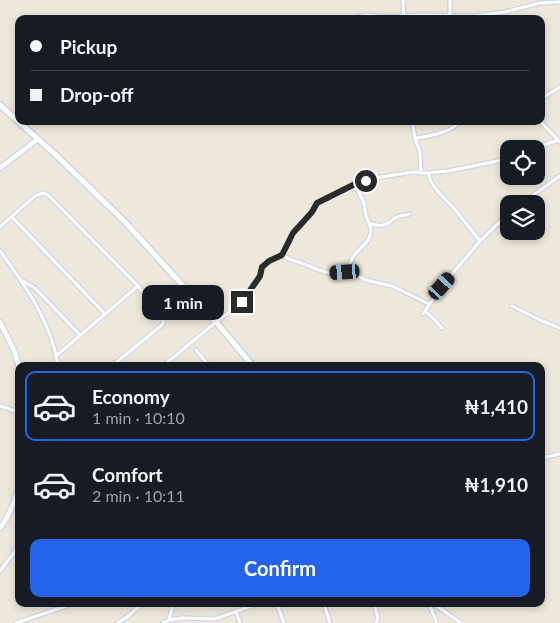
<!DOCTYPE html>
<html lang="en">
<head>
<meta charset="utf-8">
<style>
  body { margin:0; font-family:Lato,sans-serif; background:#20242c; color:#f1f3f6; height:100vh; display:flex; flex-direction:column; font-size:19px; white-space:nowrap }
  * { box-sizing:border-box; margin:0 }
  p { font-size:16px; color:#9ea1a6 }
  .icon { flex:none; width:28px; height:28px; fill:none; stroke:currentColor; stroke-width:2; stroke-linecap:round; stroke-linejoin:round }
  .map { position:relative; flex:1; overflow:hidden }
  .sheet { position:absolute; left:15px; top:362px; width:530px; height:245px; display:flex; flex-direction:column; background:#171b24; border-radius:10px; box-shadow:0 2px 8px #0003 }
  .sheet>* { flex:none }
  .banner { position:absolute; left:15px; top:15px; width:530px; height:110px; border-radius:10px; box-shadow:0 2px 8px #0003; display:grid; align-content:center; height:110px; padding:0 15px; background:#171b24 }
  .tools { position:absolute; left:500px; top:140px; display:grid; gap:10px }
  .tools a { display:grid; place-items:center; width:45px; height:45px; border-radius:10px; background:#171b24; box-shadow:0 2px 8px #0003; font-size:25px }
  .end { position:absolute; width:22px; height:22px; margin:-11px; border:6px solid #2a2a2a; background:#fff; box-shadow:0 0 0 2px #fff }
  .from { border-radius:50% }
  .bubble { position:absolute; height:35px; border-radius:10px; background:#171b24; box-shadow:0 2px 8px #0003; font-size:16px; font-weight:700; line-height:35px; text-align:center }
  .car { position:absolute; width:15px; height:30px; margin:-15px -8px; border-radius:6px; box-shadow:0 0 4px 1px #0007; background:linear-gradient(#222 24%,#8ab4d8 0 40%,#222 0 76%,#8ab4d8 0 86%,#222 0) }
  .banner b { display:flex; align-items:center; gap:18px; height:48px; font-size:19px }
  .banner b+b { border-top:1px solid #363941 }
  .banner i { width:12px; height:12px; background:#f1f3f6 }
  ul { padding:9px 0 0; list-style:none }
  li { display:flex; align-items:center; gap:15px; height:70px; margin:0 10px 8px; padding:0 5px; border:2px solid transparent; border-radius:10px }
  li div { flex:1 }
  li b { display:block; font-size:19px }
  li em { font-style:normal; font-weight:700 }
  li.on { border-color:#2563eb }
  li>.icon { width:45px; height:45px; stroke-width:1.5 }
  .cta { display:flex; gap:10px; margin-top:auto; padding:10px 15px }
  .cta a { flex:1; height:58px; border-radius:10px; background:#2563eb; color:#fff; font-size:20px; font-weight:700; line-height:58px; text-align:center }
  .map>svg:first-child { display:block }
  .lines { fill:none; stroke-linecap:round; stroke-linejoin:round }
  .minor-casing { stroke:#d1d4e3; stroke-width:5.5 }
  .tertiary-casing { stroke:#d1d4e3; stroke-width:7 }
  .secondary-casing { stroke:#d1d4e3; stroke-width:8 }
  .minor { stroke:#fff; stroke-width:3 }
  .tertiary { stroke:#fff; stroke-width:4.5 }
  .secondary { stroke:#fff; stroke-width:5 }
  .route { stroke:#2a2a2a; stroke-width:6 }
</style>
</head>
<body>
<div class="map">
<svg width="560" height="623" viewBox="0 0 560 623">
  <rect width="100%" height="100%" fill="#ede7dc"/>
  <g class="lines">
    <defs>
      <path id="minor" d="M403,0L404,19
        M450,0V16
        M350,19L365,15L389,17L422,15L475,16L505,12L540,3L560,2
        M541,99L560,87
        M412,121L415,138L420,152L421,173
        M540,121L560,142
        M415,138C427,137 453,132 460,121
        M533,149L558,140
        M428,173C431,187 443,197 453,207C462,218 471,230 480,241
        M355,184L364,203L366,216L369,223C377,226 383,227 390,222C392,220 394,218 397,217C401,215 405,216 409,214
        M521,204L560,176
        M12,217L105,314
        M0,227L35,196L43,193L48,195L138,286L160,313L163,318V324L112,366
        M0,251C25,285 52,323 58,366
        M282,255L293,233L312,212L317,203L355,184L375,178L413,172L428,173L448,171L498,161L509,156
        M349,270C349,251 370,247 371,231C371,228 370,226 369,223
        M21,280L35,288L80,335
        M512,306L540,320L560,328
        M425,311L435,320L442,328
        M423,314L442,286L480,241L509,213
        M196,350L209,366
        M56,356L138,286
        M163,366L216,322L242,303L260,276L262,267L269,261L282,255C289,260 296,261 304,264C318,270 334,278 349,270L365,280L392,286L429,304
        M0,406L19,412
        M541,458L560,454
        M0,571L19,546
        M277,604L284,623
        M324,604L330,623
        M374,604L378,618L376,623
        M429,604L437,623
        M434,604L461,623
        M236,612L240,623
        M169,620L173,604
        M16,623L72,604
        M118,623L127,617L142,604
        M163,623L169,620L182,618L215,619L257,604"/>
      <path id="tertiary" d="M0,168L38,139
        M0,322L14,350L19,366
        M0,528C9,516 15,501 19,487"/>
      <path id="secondary" d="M0,105L57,156L125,222L216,322L253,366"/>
    </defs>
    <!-- minor casing -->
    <use href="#minor" class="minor-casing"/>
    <!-- tertiary casing -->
    <use href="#tertiary" class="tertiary-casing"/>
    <!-- secondary casing -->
    <use href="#secondary" class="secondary-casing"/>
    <!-- minor -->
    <use href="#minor" class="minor"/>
    <!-- tertiary -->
    <use href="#tertiary" class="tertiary"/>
    <!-- secondary -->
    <use href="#secondary" class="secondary"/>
  </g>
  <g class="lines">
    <!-- route -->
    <path class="route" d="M242,302L260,276L262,267L269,261L282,255L293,233L312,212L317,203L355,184L366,181"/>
  </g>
</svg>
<div class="tools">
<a><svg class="icon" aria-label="locate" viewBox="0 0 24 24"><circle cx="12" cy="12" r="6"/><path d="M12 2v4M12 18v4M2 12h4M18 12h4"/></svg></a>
<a><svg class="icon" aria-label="layers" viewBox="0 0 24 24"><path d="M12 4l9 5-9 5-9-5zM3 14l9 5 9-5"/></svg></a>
</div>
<i class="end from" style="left:366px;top:181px"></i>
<i class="end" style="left:242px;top:302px"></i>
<div class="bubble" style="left:142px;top:285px;width:82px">1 min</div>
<i class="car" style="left:345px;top:272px;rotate:266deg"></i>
<i class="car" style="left:442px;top:286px;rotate:42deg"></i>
<div class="banner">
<b><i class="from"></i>Pickup</b>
<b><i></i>Drop-off</b>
</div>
<section class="sheet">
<ul>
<li class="on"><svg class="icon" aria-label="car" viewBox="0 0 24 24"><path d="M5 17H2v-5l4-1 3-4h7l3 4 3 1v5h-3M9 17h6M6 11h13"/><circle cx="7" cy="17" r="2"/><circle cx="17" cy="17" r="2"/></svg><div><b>Economy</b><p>1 min · 10:10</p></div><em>₦1,410</em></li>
<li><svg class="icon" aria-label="car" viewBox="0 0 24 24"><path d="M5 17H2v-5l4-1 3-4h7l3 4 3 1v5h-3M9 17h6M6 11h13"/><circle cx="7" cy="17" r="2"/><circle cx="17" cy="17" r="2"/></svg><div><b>Comfort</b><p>2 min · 10:11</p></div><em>₦1,910</em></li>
</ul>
<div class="cta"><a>Confirm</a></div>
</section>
</div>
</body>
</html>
